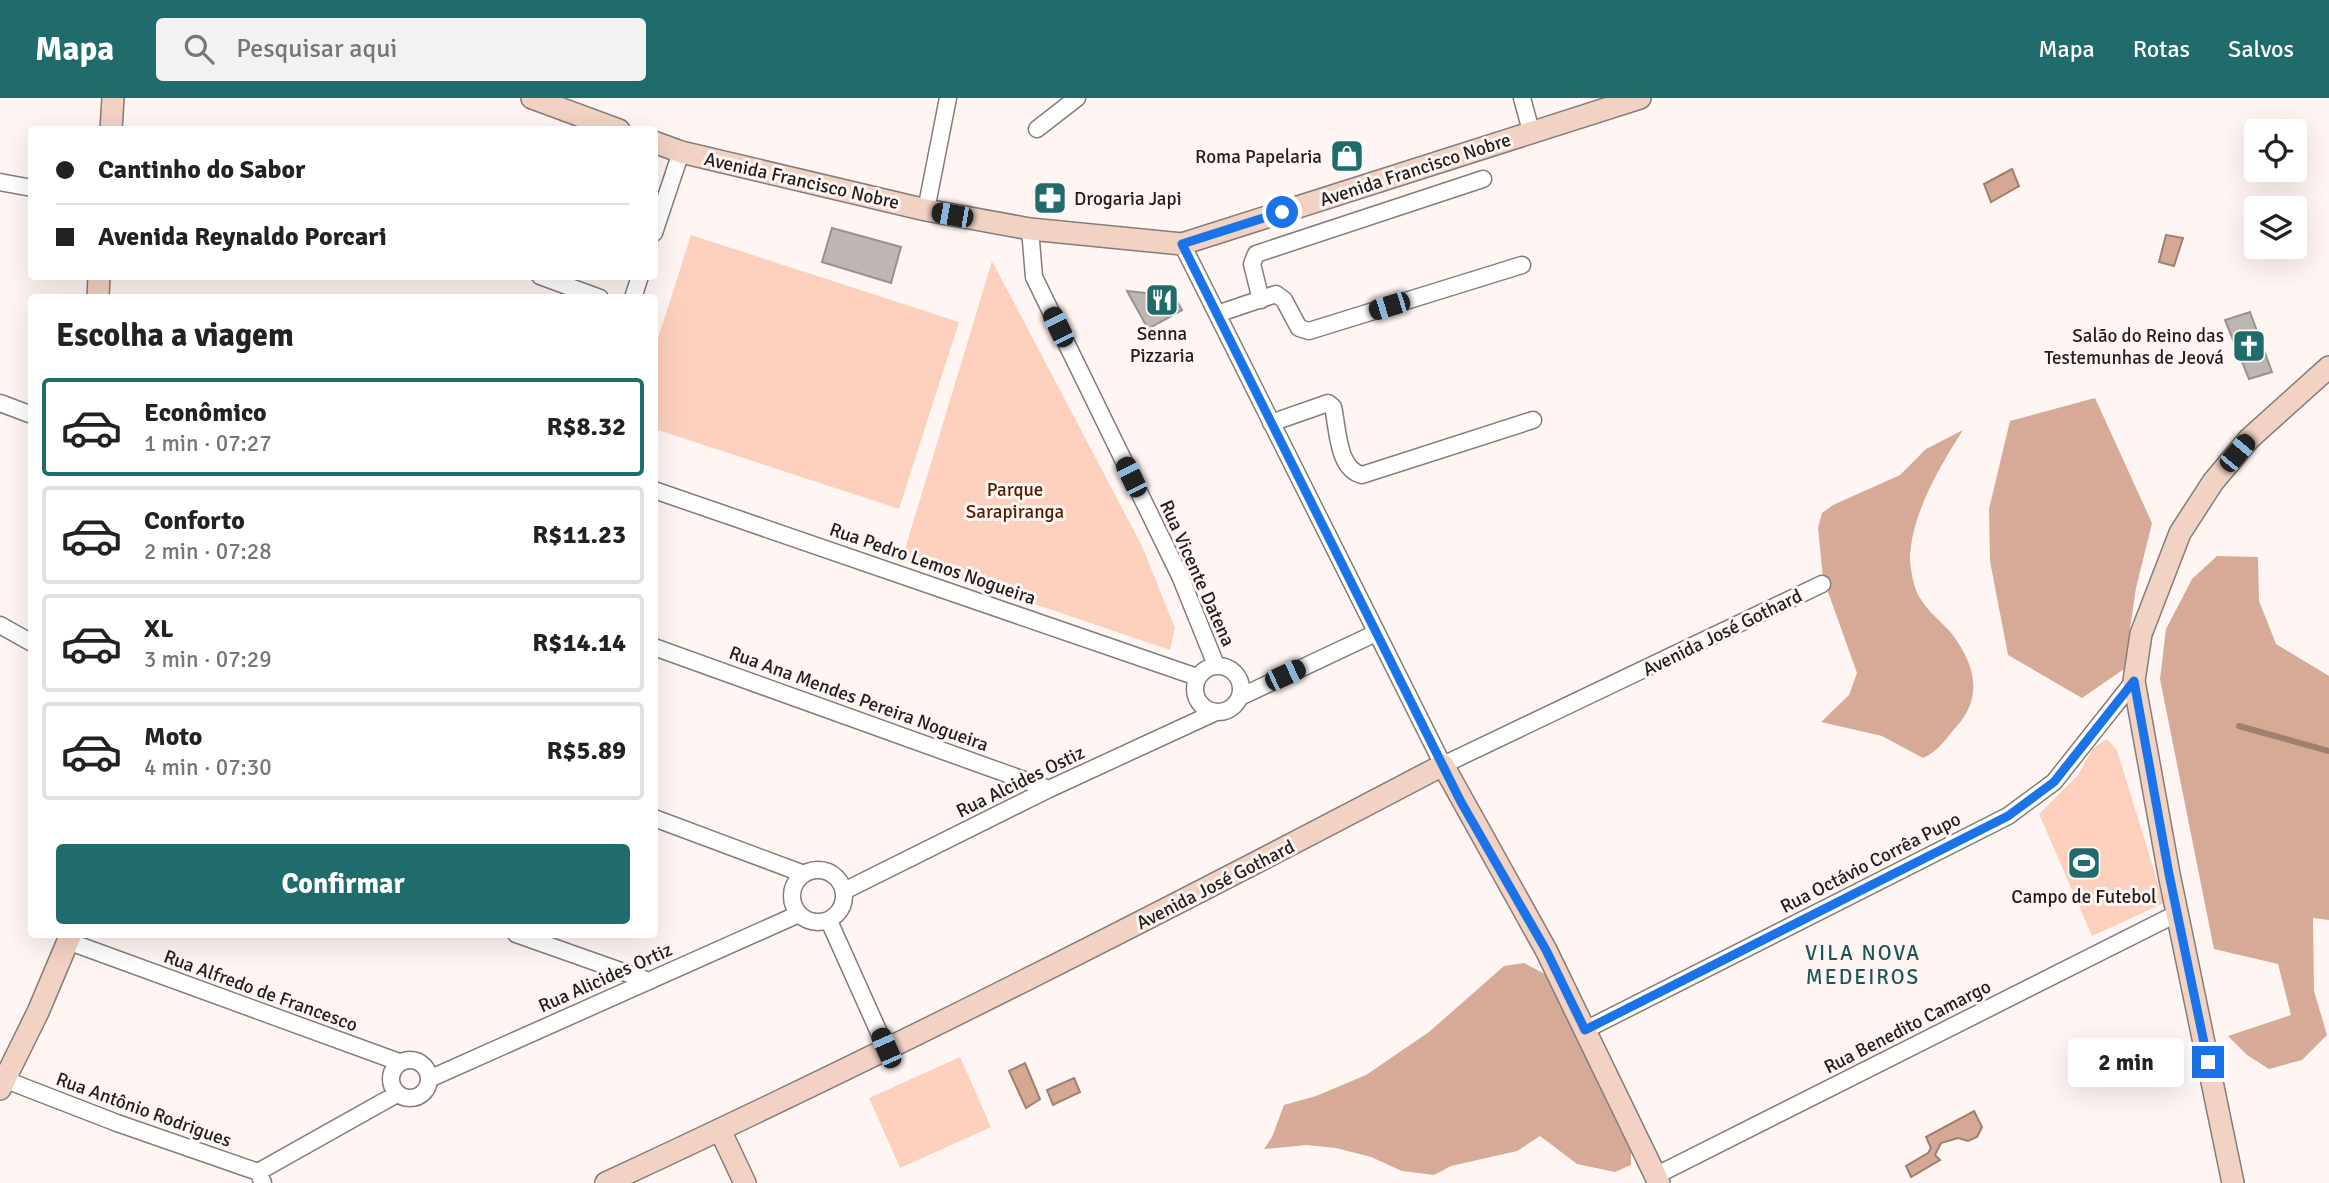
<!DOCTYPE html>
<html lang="pt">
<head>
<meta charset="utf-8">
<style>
  body { margin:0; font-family:Signika,sans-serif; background:#f2f2f2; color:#222; height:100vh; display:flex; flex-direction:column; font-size:26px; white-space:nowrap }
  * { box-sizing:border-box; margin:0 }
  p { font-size:23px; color:#767676 }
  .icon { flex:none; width:38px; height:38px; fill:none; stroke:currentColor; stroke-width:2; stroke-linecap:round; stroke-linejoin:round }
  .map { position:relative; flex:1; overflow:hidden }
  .panel { position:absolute; left:28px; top:196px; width:630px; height:644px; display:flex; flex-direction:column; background:#fff; border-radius:7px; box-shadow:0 7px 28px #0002 }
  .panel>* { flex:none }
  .top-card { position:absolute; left:28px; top:28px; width:630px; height:154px; border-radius:7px; box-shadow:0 7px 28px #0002; display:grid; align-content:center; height:154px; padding:0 28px; background:#fff }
  .fabs { position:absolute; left:2244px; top:21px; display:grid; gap:14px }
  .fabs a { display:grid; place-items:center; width:63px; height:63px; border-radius:7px; background:#fff; box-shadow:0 7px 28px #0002; font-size:35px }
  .end { position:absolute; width:32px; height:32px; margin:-16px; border:9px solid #1a73e8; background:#fff; box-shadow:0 0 0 4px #fff }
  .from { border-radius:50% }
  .bubble { position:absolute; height:49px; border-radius:7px; background:#fff; box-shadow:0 7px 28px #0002; font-size:23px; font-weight:700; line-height:49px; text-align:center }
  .car { position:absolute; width:21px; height:42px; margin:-21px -10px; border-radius:9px; box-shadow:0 0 5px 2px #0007; background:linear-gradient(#222 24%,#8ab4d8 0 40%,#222 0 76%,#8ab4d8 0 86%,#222 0) }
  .top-card b { display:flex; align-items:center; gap:24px; height:66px; font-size:26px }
  .top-card b+b { border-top:2px solid #e0e0e0 }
  .top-card i { width:18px; height:18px; background:#222 }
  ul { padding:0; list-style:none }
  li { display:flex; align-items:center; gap:21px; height:98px; margin:0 14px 10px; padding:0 14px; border:4px solid #e0e0e0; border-radius:7px }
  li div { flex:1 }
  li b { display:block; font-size:26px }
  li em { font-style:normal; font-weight:700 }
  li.on { border-color:#206c6c }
  li>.icon { width:63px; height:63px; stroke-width:1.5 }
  h2 { padding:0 28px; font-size:32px; line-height:84px }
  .cta { display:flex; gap:14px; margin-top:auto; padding:14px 28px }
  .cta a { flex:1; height:80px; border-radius:7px; background:#206c6c; color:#fff; font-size:28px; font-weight:700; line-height:80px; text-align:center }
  header { display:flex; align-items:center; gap:42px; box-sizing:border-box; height:98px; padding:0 35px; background:#206c6c; color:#fff }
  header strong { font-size:33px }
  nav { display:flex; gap:38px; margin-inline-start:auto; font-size:24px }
  .search { width:490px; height:63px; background:#f2f2f2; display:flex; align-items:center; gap:18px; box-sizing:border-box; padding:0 24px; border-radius:7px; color:#767676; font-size:26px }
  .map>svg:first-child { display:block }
  .green { fill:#fdd0bd }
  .forest { fill:#d7aa97 }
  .water { fill:#d5a894; stroke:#9f7f70; stroke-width:2 }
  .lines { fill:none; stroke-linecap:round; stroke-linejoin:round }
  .stream { stroke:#9f7f70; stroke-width:6 }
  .building { fill:#beb6b2; stroke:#99918e; stroke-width:2 }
  .street-casing { stroke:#847d7a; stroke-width:19 }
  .secondary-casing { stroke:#847d7a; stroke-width:24 }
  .street { stroke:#fff; stroke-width:16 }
  .secondary { stroke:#f2d2c3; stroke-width:21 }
  .route { stroke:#1a73e8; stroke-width:9 }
  .labels { text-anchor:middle; stroke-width:6; stroke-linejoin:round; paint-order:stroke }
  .poi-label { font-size:19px; fill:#211e1c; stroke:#fff6f3; text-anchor:end }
  .street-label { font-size:19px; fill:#211e1c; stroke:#fff6f3 }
  .park-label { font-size:19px; fill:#521c00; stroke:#fff6f3 }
  .neighbourhood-label { font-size:21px; letter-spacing:2px; fill:#1a5656; stroke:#fff6f3 }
</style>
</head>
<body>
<header>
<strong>Mapa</strong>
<div class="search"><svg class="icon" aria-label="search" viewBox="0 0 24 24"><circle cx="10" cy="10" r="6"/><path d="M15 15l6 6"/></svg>Pesquisar aqui</div>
<nav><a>Mapa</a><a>Rotas</a><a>Salvos</a></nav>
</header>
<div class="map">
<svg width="2329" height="1085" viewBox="0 0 2329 1085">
  <rect width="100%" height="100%" fill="#fff6f3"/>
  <!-- green -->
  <path class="green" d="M691,137L959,224L899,411L655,331V250Z
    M992,163L1142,448L1175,530L1170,552L902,461Z
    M2107,641L2117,652L2164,805L2092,838L2039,716L2078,677L2093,650Z
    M960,959L991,1029L900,1070L869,1000Z"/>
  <!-- forest -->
  <path class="forest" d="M2095,300L2152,425L2136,490L2124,571L2082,600L2008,557L1990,463L1989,411L2010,323Z
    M1963,332C1940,368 1912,415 1910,459C1910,469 1914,492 1920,500C1928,514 1942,524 1952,536C1974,565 1984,598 1957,628C1947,639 1938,654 1923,660L1882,638L1821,624L1849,597L1857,575L1823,480L1818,430L1822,415L1833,407L1900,377L1926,351Z
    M2217,458L2258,459L2259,503L2276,546L2329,578V822L2313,820L2314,893L2327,937L2302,962L2269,971L2247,957L2228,938L2291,917L2278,866L2214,851L2160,581L2166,531L2192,481Z
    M1524,865L1549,878L1631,1051V1067L1615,1074L1577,1066L1540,1038L1517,1053L1451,1068L1434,1077L1402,1073L1371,1059L1336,1050L1307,1047L1264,1051L1272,1039L1284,1007L1316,998L1366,977L1429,934L1504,868Z"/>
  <!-- water -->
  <path class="water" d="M2012,71L2019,88L1991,104L1984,86Z
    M2166,137L2183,140L2174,168L2159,164Z
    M1025,965L1040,1001L1026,1010L1009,973Z
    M1074,980L1080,994L1053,1007L1047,992Z
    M1974,1013L1982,1029L1977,1039L1968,1043L1958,1040L1941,1045L1935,1057L1940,1062L1911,1079L1906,1068L1928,1055L1931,1050L1926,1039Z"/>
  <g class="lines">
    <!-- stream -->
    <path class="stream" d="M2239,628L2329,653"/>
  </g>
  <!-- building -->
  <path class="building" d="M832,130L901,149L891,185L822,164Z
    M1127,193L1174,198L1182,212L1148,231Z
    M2250,214L2272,274L2249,281L2225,222Z"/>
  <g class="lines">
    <defs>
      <path id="street" d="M1522,0L1531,33
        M1037,31L1077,0
        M0,84L32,90
        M926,112L948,0
        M1030,131L1034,179L1180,478L1216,567
        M654,135L681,54
        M1182,146L1443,667L1822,486
        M540,178L600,200
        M633,200L640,178
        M1261,202L1252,166L1256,156L1483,81
        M1217,216L1276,196L1284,202L1299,230L1309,233L1522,167
        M0,305L32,317
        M1271,325L1328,305L1333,309C1338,330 1337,371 1362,377L1533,322
        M654,392L1197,579
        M0,527L32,545
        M654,549L1049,691
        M1195 591a23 23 0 1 1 46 0a23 23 0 1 1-46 0Z
        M1240,599L1376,535
        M654,720L804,776
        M792 798a26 26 0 1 1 52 0a26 26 0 1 1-52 0Z
        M844,793L1049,691L1216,614
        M829,823L886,950
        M516,836L649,883
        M70,844L399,964
        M1585,932L2008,718L2054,684L2134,583
        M391 981a19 19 0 1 1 38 0a19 19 0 1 1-38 0Z
        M429,981L799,816
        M6,982L117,1025L258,1074L263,1085
        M258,1074L397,996
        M1655,1078L2178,815"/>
      <path id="secondary" d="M532,0L619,32
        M111,32L113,0
        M654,44L681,54L926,112L1030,131L1182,146L1640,0
        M98,200L99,178
        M0,991L38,914L71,836
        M720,1032L745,1085
        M606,1085C889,954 1167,812 1443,667L1546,852L1659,1085
        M2233,1085L2169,776L2134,583L2141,536L2180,435L2213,384L2249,341L2329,269"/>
    </defs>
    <!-- street casing -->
    <use href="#street" class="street-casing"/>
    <!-- secondary casing -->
    <use href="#secondary" class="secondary-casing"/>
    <!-- street -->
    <use href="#street" class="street"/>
    <!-- secondary -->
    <use href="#secondary" class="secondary"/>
  </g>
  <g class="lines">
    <!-- route -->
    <path class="route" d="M1282,114L1182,146L1461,704L1546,852L1585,932L2008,718L2054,684L2134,583L2169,776L2208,964"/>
  </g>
  <!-- icons -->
  <defs>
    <symbol id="shop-square" viewBox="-11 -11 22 22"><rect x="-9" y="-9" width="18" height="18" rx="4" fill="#206c6c" stroke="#fff6f3"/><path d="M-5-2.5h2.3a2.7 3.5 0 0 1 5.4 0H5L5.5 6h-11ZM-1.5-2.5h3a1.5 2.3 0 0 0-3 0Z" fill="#fff"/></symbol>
    <symbol id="pharmacy-square" viewBox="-11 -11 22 22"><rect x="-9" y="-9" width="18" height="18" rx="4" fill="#206c6c" stroke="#fff6f3"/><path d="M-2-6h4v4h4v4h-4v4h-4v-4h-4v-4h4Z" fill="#fff"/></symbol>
    <symbol id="restaurant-square" viewBox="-11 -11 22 22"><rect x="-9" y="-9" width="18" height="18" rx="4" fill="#206c6c" stroke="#fff6f3"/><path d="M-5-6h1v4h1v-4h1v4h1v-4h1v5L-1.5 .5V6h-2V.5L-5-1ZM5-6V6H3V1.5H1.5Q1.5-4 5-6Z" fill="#fff"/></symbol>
    <symbol id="church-square" viewBox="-11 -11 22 22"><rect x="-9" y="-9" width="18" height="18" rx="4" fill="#206c6c" stroke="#fff6f3"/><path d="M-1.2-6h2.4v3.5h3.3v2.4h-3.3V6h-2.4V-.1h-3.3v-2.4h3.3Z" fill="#fff"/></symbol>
    <symbol id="stadium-square" viewBox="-11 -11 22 22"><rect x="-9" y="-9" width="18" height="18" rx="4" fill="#206c6c" stroke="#fff6f3"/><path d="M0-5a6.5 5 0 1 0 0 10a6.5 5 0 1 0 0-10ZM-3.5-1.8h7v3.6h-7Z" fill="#fff"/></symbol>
  </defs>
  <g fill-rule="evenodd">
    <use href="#shop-square" x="1328" y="39" width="38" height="38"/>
    <use href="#pharmacy-square" x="1031" y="81" width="38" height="38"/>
    <use href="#restaurant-square" x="1143" y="183" width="38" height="38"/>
    <use href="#church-square" x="2230" y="229" width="38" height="38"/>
    <use href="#stadium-square" x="2065" y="746" width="38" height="38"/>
  </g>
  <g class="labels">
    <!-- poi labels -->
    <g class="poi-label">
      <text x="1322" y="65">Roma Papelaria</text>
      <text x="1074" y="107" text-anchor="start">Drogaria Japi</text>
      <text x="1162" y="242" text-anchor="middle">Senna<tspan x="1162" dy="22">Pizzaria</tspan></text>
      <text x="2224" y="244">Salão do Reino das<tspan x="2224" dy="22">Testemunhas de Jeová</tspan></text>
      <text x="2084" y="805" text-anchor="middle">Campo de Futebol</text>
    </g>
    <!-- street labels -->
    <g class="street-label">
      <text transform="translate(1415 71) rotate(-18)" y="7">Avenida Francisco Nobre</text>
      <text transform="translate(802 82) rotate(13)" y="7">Avenida Francisco Nobre</text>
      <text transform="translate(933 465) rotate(19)" y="7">Rua Pedro Lemos Nogueira</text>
      <text transform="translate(1198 475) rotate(66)" y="7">Rua Vicente Datena</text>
      <text transform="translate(1722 534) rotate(-26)" y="7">Avenida José Gothard</text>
      <text transform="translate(859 600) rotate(20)" y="7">Rua Ana Mendes Pereira Nogueira</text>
      <text transform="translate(1020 683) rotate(-26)" y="7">Rua Alcides Ostiz</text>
      <text transform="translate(1870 764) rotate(-27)" y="7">Rua Octávio Corrêa Pupo</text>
      <text transform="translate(1215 786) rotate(-27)" y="7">Avenida José Gothard</text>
      <text transform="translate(605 879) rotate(-24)" y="7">Rua Alicides Ortiz</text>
      <text transform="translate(261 892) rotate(20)" y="7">Rua Alfredo de Francesco</text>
      <text transform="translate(1907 928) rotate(-27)" y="7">Rua Benedito Camargo</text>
      <text transform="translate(144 1011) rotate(20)" y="7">Rua Antônio Rodrigues</text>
    </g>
    <!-- park labels -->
    <g class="park-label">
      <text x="1015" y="398">Parque<tspan x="1015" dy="22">Sarapiranga</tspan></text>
    </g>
    <!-- neighbourhood labels -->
    <g class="neighbourhood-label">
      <text x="1863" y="862">VILA NOVA<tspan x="1863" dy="24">MEDEIROS</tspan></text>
    </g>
  </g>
</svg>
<div class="fabs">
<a><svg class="icon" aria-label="locate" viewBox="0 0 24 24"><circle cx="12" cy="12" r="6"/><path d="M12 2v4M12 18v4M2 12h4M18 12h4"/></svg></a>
<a><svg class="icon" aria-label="layers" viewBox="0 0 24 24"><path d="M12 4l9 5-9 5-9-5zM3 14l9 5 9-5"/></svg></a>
</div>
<i class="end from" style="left:1282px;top:114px"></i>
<i class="end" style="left:2208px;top:964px"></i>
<div class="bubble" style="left:2068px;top:940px;width:116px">2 min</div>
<i class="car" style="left:952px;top:117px;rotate:280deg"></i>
<i class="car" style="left:1389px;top:208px;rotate:253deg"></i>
<i class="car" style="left:1058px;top:229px;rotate:334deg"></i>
<i class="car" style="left:2237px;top:355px;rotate:40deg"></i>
<i class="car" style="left:1131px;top:379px;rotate:334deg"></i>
<i class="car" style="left:1285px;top:577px;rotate:65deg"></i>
<i class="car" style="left:886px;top:950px;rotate:336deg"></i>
<div class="top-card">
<b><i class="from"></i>Cantinho do Sabor</b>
<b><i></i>Avenida Reynaldo Porcari</b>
</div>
<section class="panel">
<h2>Escolha a viagem</h2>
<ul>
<li class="on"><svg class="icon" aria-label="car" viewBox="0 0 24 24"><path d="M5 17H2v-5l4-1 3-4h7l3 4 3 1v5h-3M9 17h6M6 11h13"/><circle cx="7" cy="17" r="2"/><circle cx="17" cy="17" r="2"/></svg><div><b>Econômico</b><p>1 min · 07:27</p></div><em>R$8.32</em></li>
<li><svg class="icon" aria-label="car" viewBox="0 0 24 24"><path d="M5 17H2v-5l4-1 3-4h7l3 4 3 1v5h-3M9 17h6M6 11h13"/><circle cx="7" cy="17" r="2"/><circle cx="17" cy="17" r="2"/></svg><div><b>Conforto</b><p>2 min · 07:28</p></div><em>R$11.23</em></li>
<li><svg class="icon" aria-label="car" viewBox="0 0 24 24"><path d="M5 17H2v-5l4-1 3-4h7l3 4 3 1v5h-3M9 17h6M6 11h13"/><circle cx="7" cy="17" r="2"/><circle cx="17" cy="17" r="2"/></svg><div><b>XL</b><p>3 min · 07:29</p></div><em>R$14.14</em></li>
<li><svg class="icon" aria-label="car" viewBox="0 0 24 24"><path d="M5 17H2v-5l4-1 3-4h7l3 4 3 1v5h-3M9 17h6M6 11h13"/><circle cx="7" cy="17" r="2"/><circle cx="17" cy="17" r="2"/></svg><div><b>Moto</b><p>4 min · 07:30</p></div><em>R$5.89</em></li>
</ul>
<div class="cta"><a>Confirmar</a></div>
</section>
</div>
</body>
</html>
